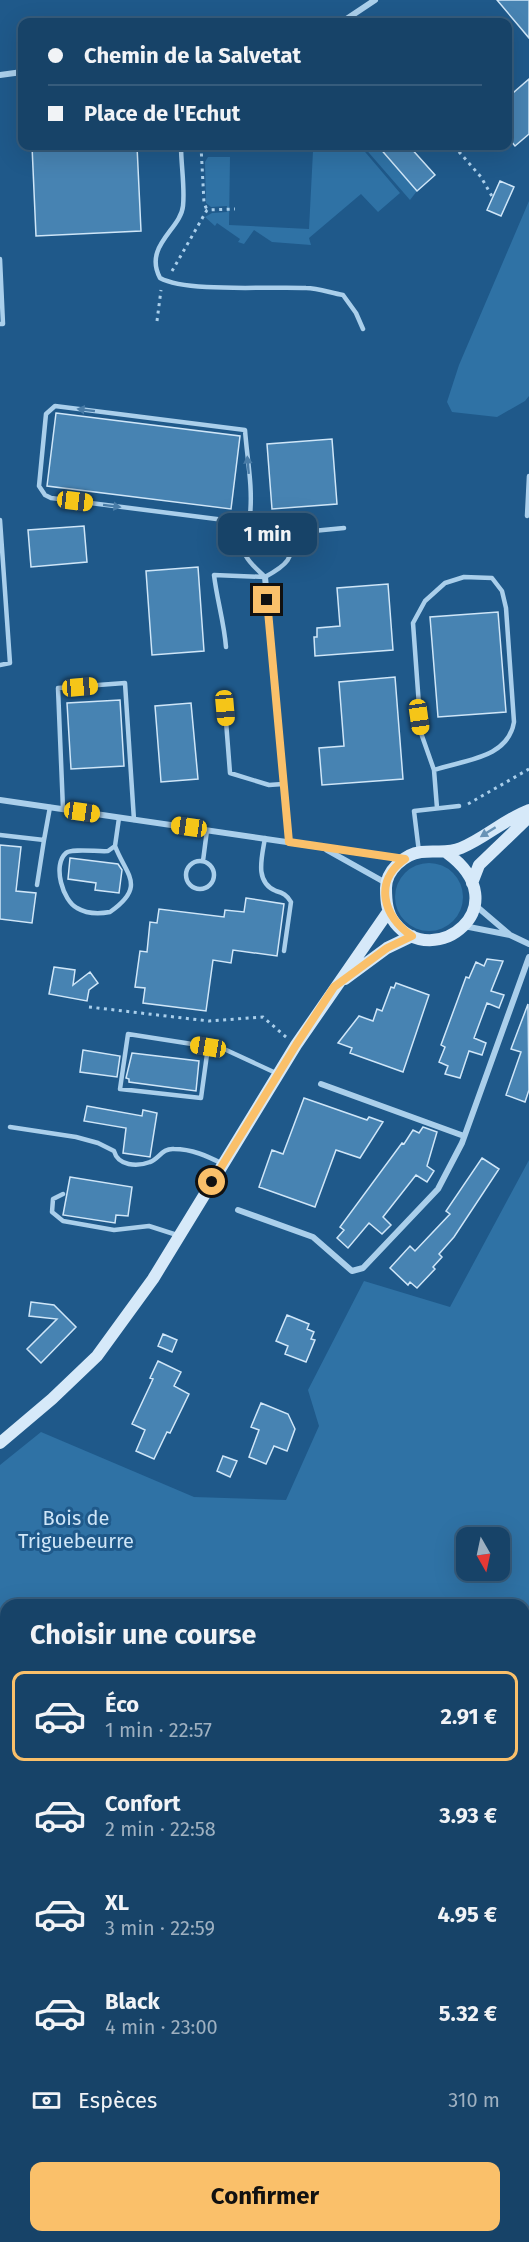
<!DOCTYPE html>
<html lang="fr">
<head>
<meta charset="utf-8">
<style>
  body { margin:0; font-family:"Fira Sans",sans-serif; background:#204a6e; color:#f1f3f6; height:100vh; display:flex; flex-direction:column; font-size:22px; white-space:nowrap }
  * { box-sizing:border-box; margin:0 }
  p { font-size:20px; color:#9eb0c0 }
  .icon { flex:none; width:33px; height:33px; fill:none; stroke:currentColor; stroke-width:2; stroke-linecap:round; stroke-linejoin:round }
  .map { position:relative; flex:1; overflow:hidden }
  .drawer { position:absolute; left:0px; top:1599px; width:530px; height:644px; display:flex; flex-direction:column; background:#174368; border-radius:18px 18px 0 0; box-shadow:0 6px 24px #0002,0 0 0 2px #365c7c }
  .drawer>* { flex:none }
  .hud { position:absolute; left:18px; top:18px; width:494px; height:132px; border-radius:12px; box-shadow:0 6px 24px #0002,0 0 0 2px #365c7c; display:grid; align-content:center; height:132px; padding:0 30px; background:#174368 }
  .needle { width:39px; rotate:171deg }
  .buttons { position:absolute; left:456px; top:1527px; display:grid; gap:12px }
  .buttons a { display:grid; place-items:center; width:54px; height:54px; border-radius:12px; background:#174368; box-shadow:0 6px 24px #0002,0 0 0 2px #365c7c; font-size:30px }
  .end { position:absolute; width:27px; height:27px; margin:-14px; border:8px solid #fac06a; background:#111; box-shadow:0 0 0 3px #111 }
  .from { border-radius:50% }
  .bubble { position:absolute; height:42px; border-radius:12px; background:#174368; box-shadow:0 6px 24px #0002,0 0 0 2px #365c7c; font-size:20px; font-weight:700; line-height:42px; text-align:center }
  .car { position:absolute; width:18px; height:36px; margin:-18px -9px; border-radius:8px; box-shadow:0 0 4px 2px #0007; background:linear-gradient(#f5c518 24%,#345 0 40%,#f5c518 0 76%,#345 0 86%,#f5c518 0) }
  .hud b { display:flex; align-items:center; gap:21px; height:57px; font-size:22px }
  .hud b+b { border-top:2px solid #365c7c }
  .hud i { width:15px; height:15px; background:#f1f3f6 }
  ul { padding:0; list-style:none }
  li { display:flex; align-items:center; gap:18px; height:90px; margin:0 12px 9px; padding:0 18px; border:3px solid transparent; border-radius:12px }
  li div { flex:1 }
  li b { display:block; font-size:22px }
  li em { font-style:normal; font-weight:700 }
  li.selected { border-color:#fac06a }
  li>.icon { width:54px; height:54px; stroke-width:1.5 }
  h2 { padding:0 30px; font-size:27px; line-height:72px }
  .pay { display:flex; align-items:center; gap:15px; height:66px; padding:0 30px; font-size:22px }
  .pay p { margin-inline-start:auto }
  .primary-button { display:flex; gap:12px; margin-top:auto; padding:12px 30px }
  .primary-button a { flex:1; height:69px; border-radius:12px; background:#fac06a; color:#111; font-size:24px; font-weight:700; line-height:69px; text-align:center }
  .map>svg:first-child { display:block }
  .green { fill:#2f72a5; fill-rule:evenodd }
  .building { fill:#4783b2; stroke:#cfe6f8; stroke-width:1.5 }
  .lines { fill:none; stroke-linecap:round; stroke-linejoin:round }
  .path { stroke:#aacfeb; stroke-width:3; stroke-dasharray:3 4.5; stroke-linecap:butt }
  .lane { stroke:#aacfeb; stroke-width:4.5 }
  .street { stroke:#aacfeb; stroke-width:6 }
  .secondary { stroke:#d6e9f9; stroke-width:12 }
  .oneway { fill:#497ca7 }
  .oneway2 { fill:#6893b6 }
  .route { stroke:#fac06a; stroke-width:8 }
  .labels { text-anchor:middle; stroke-width:6; stroke-linejoin:round; paint-order:stroke }
  .park-label { font-size:20px; fill:#cfe6f8; stroke:#1f598a }
</style>
</head>
<body>
<div class="map">
<svg width="529" height="2242" viewBox="0 0 529 2242">
  <rect width="100%" height="100%" fill="#1f598a"/>
  <!-- green -->
  <path class="green" d="M326,146H360L400,193L378,212L361,194L309,238L311,245L272,242L254,230L244,244L238,242L240,239L217,223L215,226L205,217L212,213L227,212V206L211,207L206,203L205,162L208,157H230L229,225L309,229L313,151H325Z
    M363,146H378L417,191L410,200Z
    M529,201V396L525,401L497,417L452,412L447,402L459,365Z
    M395 897a34 34 0 1 1 68 0a34 34 0 1 1-68 0Z
    M529,1160V2242H0V1465L41,1432L194,1497L286,1500L319,1426L308,1390L364,1281L450,1307ZM466,1538H500V1570H466ZM6,1605H524V2236H6Z"/>
  <!-- building -->
  <path class="building" d="M497,0H529V38Z
    M529,79V134L515,146L507,136V98Z
    M32,146H137L141,231L36,236Z
    M378,146H409L435,175L417,191Z
    M500,181L514,187L501,216L487,210Z
    M56,413L240,436L231,509L47,486Z
    M332,439L337,504L272,509L267,444Z
    M84,526L87,562L31,567L28,530Z
    M198,567L204,651L152,655L146,571Z
    M388,584L393,650L315,656L314,637H317V628L340,626L337,588Z
    M498,612L506,712L438,717L430,617Z
    M395,677L403,779L322,785L319,748L344,746L339,682Z
    M120,700L124,766L71,769L67,703Z
    M191,703L198,779L161,782L155,706Z
    M0,845L21,847L16,891L36,893L32,923L0,919Z
    M70,858L118,864L122,870L119,893L95,890L96,883L68,879Z
    M246,898L284,904L277,956L233,950L231,963L213,960L206,1011L143,1003L145,988L135,987L140,951L147,952L150,922L157,923L159,909L224,917L225,910L244,912Z
    M487,959L503,961L491,991L504,995L499,1008L487,1003L474,1038L486,1043L482,1055L469,1051L460,1078L445,1074L448,1066L439,1062L445,1047L441,1045L466,977L469,978L476,962L484,966Z
    M54,967L75,970L73,985L90,972L98,983L89,990L87,1001L49,994Z
    M396,983L429,995L403,1072L350,1053L352,1048L338,1043L359,1016L373,1021L377,1009L382,1011L391,987L394,988Z
    M528,1004L529,1090L525,1102L506,1095L521,1052L511,1049Z
    M83,1050L120,1056L117,1077L80,1072Z
    M132,1053L199,1061L196,1091L129,1082V1079L126,1078Z
    M304,1098L367,1120L369,1117L383,1122L360,1158L336,1150L315,1207L259,1187L272,1150L283,1154Z
    M87,1106L142,1116L143,1110L157,1113L150,1157L123,1153L126,1128L84,1121Z
    M423,1127L437,1132L427,1166L434,1171L427,1182L416,1175L383,1217L391,1225L382,1234L369,1223L348,1248L337,1238L344,1230L340,1227L402,1143L404,1144L413,1130L419,1133Z
    M482,1158L499,1169L454,1237L439,1254L442,1257L433,1267L435,1269L417,1288L410,1282L408,1285L390,1268L410,1246L415,1251L450,1214L446,1211Z
    M70,1177L132,1187L128,1216L116,1215L115,1223L63,1215Z
    M31,1302L54,1305L76,1327L41,1363L27,1349L57,1319L29,1316Z
    M287,1315L309,1324L307,1329L314,1332L311,1339L315,1340L306,1362L285,1354L288,1346L276,1341Z
    M163,1334L177,1340L172,1352L158,1346Z
    M158,1361L181,1372L174,1386L189,1394L170,1433L167,1432L154,1459L136,1451L145,1430L132,1424L153,1379L150,1378Z
    M261,1403L288,1414L295,1429L287,1451L274,1446L266,1464L249,1457L259,1430L251,1427Z
    M223,1456L237,1461L230,1477L217,1471Z"/>
  <g class="lines">
    <!-- path -->
    <path class="path" d="M201,146L204,203L207,210
      M454,146L481,177L493,198
      M172,271L207,210L235,209
      M157,321L161,290
      M468,804L529,769
      M89,1007L209,1021L263,1017L286,1037
      M524,1882L529,1871
      M524,1964L529,1968
      M0,2060L6,2062"/>
    <!-- lane -->
    <path class="lane" d="M181,146C181,165 185,187 183,206C181,229 143,246 160,278C187,293 272,286 306,288C318,288 331,293 343,295L356,313L363,329
      M0,259L3,324H0
      M527,516L529,476
      M0,520L10,663L0,665
      M248,523L51,498L45,495L39,486L46,414L55,406L245,430C247,458 253,487 250,515C249,527 240,545 246,556C250,564 259,571 265,577C287,565 294,559 292,533L344,528
      M226,647C224,622 217,600 214,575L265,577
      M225,708L230,773L269,785L283,784
      M434,770C463,760 508,759 514,722L506,608L502,591L492,578L464,577L445,583L425,601L413,623L421,733L434,770L437,808
      M63,809L58,688L125,683L134,820
      M0,835L44,840L50,807
      M265,838C262,857 254,882 276,891C283,893 287,895 291,902L284,951
      M115,846C126,875 147,886 110,912C99,914 87,914 77,908C63,901 52,865 66,853C72,848 99,852 108,851L115,846L119,818
      M419,852L414,811L459,806
      M186 875a14 14 0 1 1 28 0a14 14 0 1 1-28 0Z
      M203,861L207,830
      M37,885L44,840
      M208,1047L201,1098L120,1089L128,1034L224,1049L278,1074
      M10,1127L76,1137L98,1143L114,1151C118,1166 137,1167 150,1162C159,1159 162,1148 174,1149C192,1149 207,1156 223,1164
      M63,1194L53,1199L52,1212L63,1221L114,1230L149,1226L177,1235"/>
    <!-- street -->
    <path class="street" d="M342,22L375,0
      M0,75L22,72
      M265,577L289,842
      M0,800L403,859
      M327,850L386,883
      M475,905L509,934
      M464,926L510,935L529,944
      M321,1084L464,1136
      M238,1210L313,1237L352,1271L363,1268L438,1189L462,1143L529,957"/>
    <!-- secondary -->
    <path class="secondary" d="M447,853C520,906 434,972 395,923C387,913 386,901 386,888C386,871 404,854 421,852C436,850 447,854 461,848C485,838 505,819 529,810
      M472,883L479,865L529,817
      M345,979L387,948L412,936
      M0,1443L52,1399L97,1356L153,1279L296,1045L388,912"/>
  </g>
  <!-- one-way arrows -->
  <defs><path id="oneway-solid" d="M-6-.8H1V-3.2L6.5 0L1 3.2V.8H-6Z" transform="scale(1.5)"/></defs>
  <g class="oneway">
    <use href="#oneway-solid" transform="translate(86 410) rotate(-173)"/>
    <use href="#oneway-solid" transform="translate(248 465) rotate(-95)"/>
    <use href="#oneway-solid" transform="translate(112 506) rotate(7)"/>
  </g>
  <use class="oneway2" href="#oneway-solid" transform="translate(488 832) rotate(148)"/>
  <g class="lines">
    <!-- route -->
    <path class="route" d="M212,1182L296,1045L334,987L387,948L412,936C383,917 373,881 405,859L289,842L267,600"/>
  </g>
  <g class="labels">
    <!-- park labels -->
    <g class="park-label">
      <text x="76" y="1525">Bois de<tspan x="76" dy="23">Triguebeurre</tspan></text>
    </g>
  </g>
</svg>
<div class="buttons">
<a><svg class="needle" viewBox="-14 -14 28 28"><path d="M0-13l5 13h-10z" fill="#e53935"/><path d="M0 13l5-13h-10z" fill="#9eb0c0"/></svg></a>
</div>
<i class="end from" style="left:212px;top:1182px"></i>
<i class="end" style="left:267px;top:600px"></i>
<div class="bubble" style="left:218px;top:513px;width:99px">1 min</div>
<i class="car" style="left:75px;top:501px;rotate:97deg"></i>
<i class="car" style="left:80px;top:687px;rotate:85deg"></i>
<i class="car" style="left:225px;top:708px;rotate:175deg"></i>
<i class="car" style="left:419px;top:717px;rotate:172deg"></i>
<i class="car" style="left:82px;top:812px;rotate:98deg"></i>
<i class="car" style="left:189px;top:827px;rotate:278deg"></i>
<i class="car" style="left:208px;top:1047px;rotate:279deg"></i>
<div class="hud">
<b><i class="from"></i>Chemin de la Salvetat</b>
<b><i></i>Place de l'Echut</b>
</div>
<section class="drawer">
<h2>Choisir une course</h2>
<ul>
<li class="selected"><svg class="icon" aria-label="car" viewBox="0 0 24 24"><path d="M5 17H2v-5l4-1 3-4h7l3 4 3 1v5h-3M9 17h6M6 11h13"/><circle cx="7" cy="17" r="2"/><circle cx="17" cy="17" r="2"/></svg><div><b>Éco</b><p>1 min · 22:57</p></div><em>2.91 €</em></li>
<li><svg class="icon" aria-label="car" viewBox="0 0 24 24"><path d="M5 17H2v-5l4-1 3-4h7l3 4 3 1v5h-3M9 17h6M6 11h13"/><circle cx="7" cy="17" r="2"/><circle cx="17" cy="17" r="2"/></svg><div><b>Confort</b><p>2 min · 22:58</p></div><em>3.93 €</em></li>
<li><svg class="icon" aria-label="car" viewBox="0 0 24 24"><path d="M5 17H2v-5l4-1 3-4h7l3 4 3 1v5h-3M9 17h6M6 11h13"/><circle cx="7" cy="17" r="2"/><circle cx="17" cy="17" r="2"/></svg><div><b>XL</b><p>3 min · 22:59</p></div><em>4.95 €</em></li>
<li><svg class="icon" aria-label="car" viewBox="0 0 24 24"><path d="M5 17H2v-5l4-1 3-4h7l3 4 3 1v5h-3M9 17h6M6 11h13"/><circle cx="7" cy="17" r="2"/><circle cx="17" cy="17" r="2"/></svg><div><b>Black</b><p>4 min · 23:00</p></div><em>5.32 €</em></li>
</ul>
<div class="pay"><svg class="icon" aria-label="cash" viewBox="0 0 24 24"><path d="M3 7h18v10H3z"/><circle cx="12" cy="12" r="2"/></svg>Espèces<p>310 m</p></div>
<div class="primary-button"><a>Confirmer</a></div>
</section>
</div>
</body>
</html>
